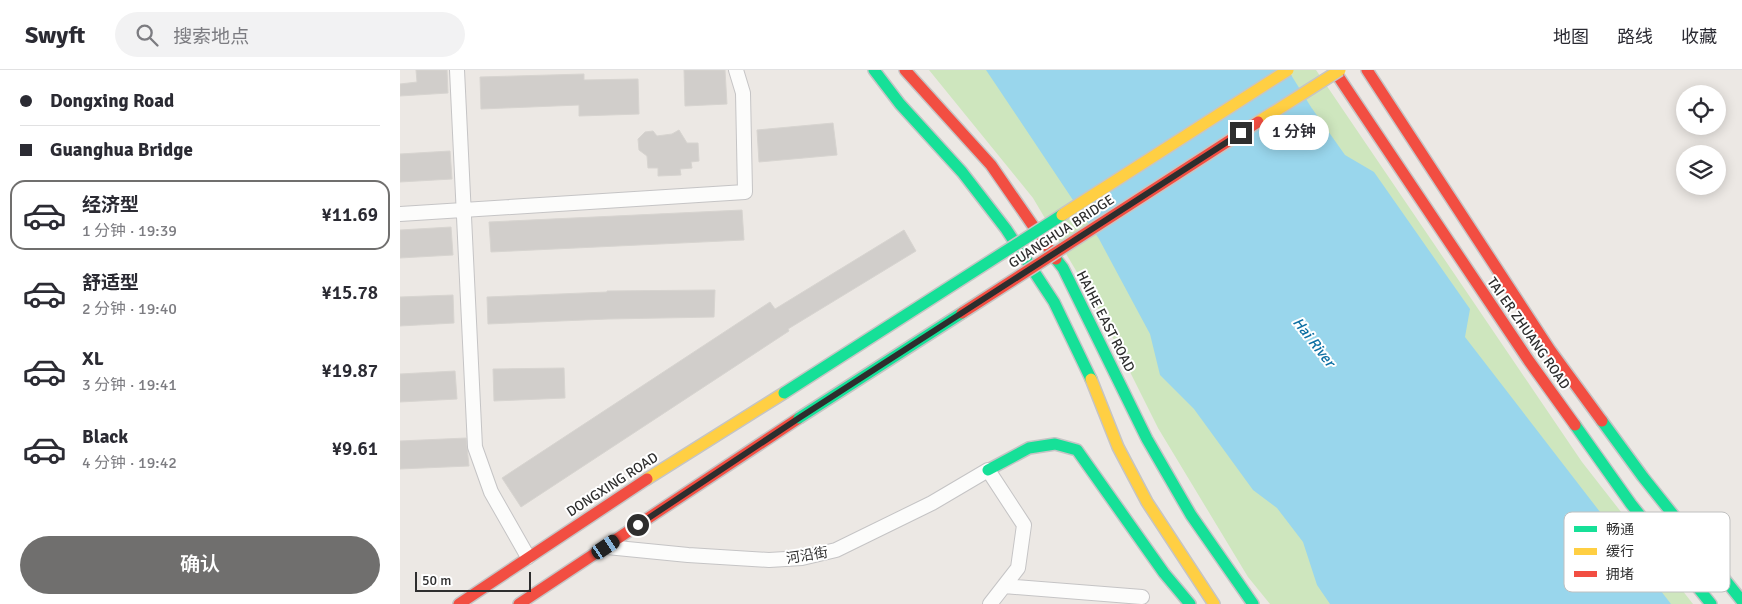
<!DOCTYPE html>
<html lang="zh">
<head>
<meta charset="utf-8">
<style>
  body { margin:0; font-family:Signika,"Noto Sans SC",sans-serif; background:#f2f2f3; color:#2b2b33; height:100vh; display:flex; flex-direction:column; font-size:19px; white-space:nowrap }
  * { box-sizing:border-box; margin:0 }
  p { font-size:16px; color:#7c7c81 }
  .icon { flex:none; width:28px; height:28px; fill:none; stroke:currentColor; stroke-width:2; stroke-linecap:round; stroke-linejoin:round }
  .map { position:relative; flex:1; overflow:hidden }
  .sheet { display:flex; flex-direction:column; background:#fff; width:400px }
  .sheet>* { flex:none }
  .hud { display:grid; align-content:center; height:110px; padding:0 20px; background:#fff }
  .buttons { position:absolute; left:1276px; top:15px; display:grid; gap:10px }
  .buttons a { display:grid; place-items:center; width:50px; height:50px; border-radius:50%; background:#fff; box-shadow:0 2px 12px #0003; font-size:25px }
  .scale { position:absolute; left:15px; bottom:12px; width:116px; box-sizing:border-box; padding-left:5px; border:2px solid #2e2e2e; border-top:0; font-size:14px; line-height:18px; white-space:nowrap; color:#2e2e2e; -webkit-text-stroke:4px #fff; paint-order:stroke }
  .end { position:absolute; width:22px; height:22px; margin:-11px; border:6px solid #2e2e2e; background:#fff; box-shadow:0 0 0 2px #fff }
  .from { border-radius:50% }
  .bubble { position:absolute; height:35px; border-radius:18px; background:#fff; box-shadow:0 2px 12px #0003; font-size:16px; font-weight:600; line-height:35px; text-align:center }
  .car { position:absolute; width:15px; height:30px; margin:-15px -8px; border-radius:6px; box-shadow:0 0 4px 1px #0007; background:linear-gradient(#222 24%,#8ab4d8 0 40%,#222 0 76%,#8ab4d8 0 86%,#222 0) }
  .hud b { display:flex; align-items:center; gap:18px; height:48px; font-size:19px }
  .hud b+b { border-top:1px solid #e1e1e2 }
  .hud i { width:12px; height:12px; background:#2b2b33 }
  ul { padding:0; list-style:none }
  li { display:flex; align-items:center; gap:15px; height:70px; margin:0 10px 8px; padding:0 10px; border:2px solid transparent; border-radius:15px }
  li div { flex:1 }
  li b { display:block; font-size:19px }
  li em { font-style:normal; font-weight:600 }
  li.current { border-color:#706f6e }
  li>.icon { width:45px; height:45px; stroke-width:1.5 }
  .cta { display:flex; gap:10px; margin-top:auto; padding:10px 20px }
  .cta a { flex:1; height:58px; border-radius:30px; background:#706f6e; color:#fff; font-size:20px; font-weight:600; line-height:58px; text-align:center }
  header { display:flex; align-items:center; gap:30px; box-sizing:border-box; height:70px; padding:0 25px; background:#fff; border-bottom:1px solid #e1e1e2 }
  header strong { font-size:24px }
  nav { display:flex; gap:28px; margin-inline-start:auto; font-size:18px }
  .search { width:350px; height:45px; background:#f2f2f3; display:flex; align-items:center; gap:12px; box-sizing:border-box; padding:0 18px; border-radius:28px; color:#7c7c81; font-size:19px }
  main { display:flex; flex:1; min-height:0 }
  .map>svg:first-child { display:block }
  .green { fill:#cee6be }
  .water { fill:#99d6ec }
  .building { fill:#d1cecb; stroke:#d7d4d0 }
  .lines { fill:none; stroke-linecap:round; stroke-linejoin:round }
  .street-casing { stroke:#c5c4c5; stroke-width:16 }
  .fast-casing { stroke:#c5c4c5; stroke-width:14 }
  .slow-casing { stroke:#c5c4c5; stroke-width:14 }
  .jam-casing { stroke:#c5c4c5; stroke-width:14 }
  .street { stroke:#fcfcfb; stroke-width:14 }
  .fast { stroke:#16e098; stroke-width:11 }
  .slow { stroke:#ffcf43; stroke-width:11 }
  .jam { stroke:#f24e42; stroke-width:11 }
  .fast-bridge-casing { stroke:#c6c5c4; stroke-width:14; stroke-linecap:butt }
  .slow-bridge-casing { stroke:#c6c5c4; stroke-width:14; stroke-linecap:butt }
  .jam-bridge-casing { stroke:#c6c5c4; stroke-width:14; stroke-linecap:butt }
  .fast-bridge { stroke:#16e098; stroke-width:11 }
  .slow-bridge { stroke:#ffcf43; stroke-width:11 }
  .jam-bridge { stroke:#f24e42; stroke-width:11 }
  .route { stroke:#2e2e2e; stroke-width:6 }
  .labels { text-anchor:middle; stroke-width:4; stroke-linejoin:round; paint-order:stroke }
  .street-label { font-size:14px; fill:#2e2e2e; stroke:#fff }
  .water-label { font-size:15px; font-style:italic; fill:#0d6fa3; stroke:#fff }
  .key { fill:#fff; stroke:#c0c0c0; stroke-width:1 }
  .key-label { font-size:14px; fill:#2e2e2e }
</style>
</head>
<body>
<header>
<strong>Swyft</strong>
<div class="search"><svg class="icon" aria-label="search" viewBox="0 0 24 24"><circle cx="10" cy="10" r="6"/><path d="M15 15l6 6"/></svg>搜索地点</div>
<nav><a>地图</a><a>路线</a><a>收藏</a></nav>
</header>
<main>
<section class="sheet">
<div class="hud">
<b><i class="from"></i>Dongxing Road</b>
<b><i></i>Guanghua Bridge</b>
</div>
<ul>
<li class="current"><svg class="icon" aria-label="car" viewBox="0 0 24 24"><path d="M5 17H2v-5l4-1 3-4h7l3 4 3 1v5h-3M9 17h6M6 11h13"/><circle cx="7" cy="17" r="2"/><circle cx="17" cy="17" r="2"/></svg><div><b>经济型</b><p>1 分钟 · 19:39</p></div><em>¥11.69</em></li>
<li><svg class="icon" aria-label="car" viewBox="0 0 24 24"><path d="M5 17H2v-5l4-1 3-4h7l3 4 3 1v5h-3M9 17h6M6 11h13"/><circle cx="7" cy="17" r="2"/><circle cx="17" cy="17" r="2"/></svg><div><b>舒适型</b><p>2 分钟 · 19:40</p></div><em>¥15.78</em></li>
<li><svg class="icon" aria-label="car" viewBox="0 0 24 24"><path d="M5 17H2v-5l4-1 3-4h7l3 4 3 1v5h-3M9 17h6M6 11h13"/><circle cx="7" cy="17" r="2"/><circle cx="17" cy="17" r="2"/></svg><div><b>XL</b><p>3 分钟 · 19:41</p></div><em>¥19.87</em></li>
<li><svg class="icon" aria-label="car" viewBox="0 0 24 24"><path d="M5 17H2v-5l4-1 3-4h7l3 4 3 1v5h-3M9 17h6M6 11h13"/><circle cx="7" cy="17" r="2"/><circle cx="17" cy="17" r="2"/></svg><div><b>Black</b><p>4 分钟 · 19:42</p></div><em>¥9.61</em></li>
</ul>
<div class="cta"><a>确认</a></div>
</section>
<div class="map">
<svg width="1342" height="534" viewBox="0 0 1342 534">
  <rect width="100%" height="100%" fill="#ece8e4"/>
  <!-- green -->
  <path class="green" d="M529,0H916L1182,392L1293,534H870L848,507L758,358L697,236L633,128Z"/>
  <!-- water -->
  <path class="water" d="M586,0H888L911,37L945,85L974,102L1070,239L1065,267L1271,534H930L917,515L903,472L877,438L853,420L794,339L760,305L750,264L699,169Z"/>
  <!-- building -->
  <path class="building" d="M16,0H47L48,23L0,26V14L17,12Z
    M284,0H325L327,34L285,36Z
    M184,4V10L238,9L239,44L179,46V35L81,39L80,7Z
    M433,53L437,85L359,92L357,60Z
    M279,60L287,73H298L299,91L291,92L292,98L280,99L281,105L258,106V98H248L247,86L239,80L238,69L245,62L253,61L257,66L272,64Z
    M50,81L52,109L0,112V84Z
    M342,140L344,170L91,182L89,152Z
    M51,157L53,185L0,188V160Z
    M504,160L516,181L388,259L389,261L121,437L102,408L370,232L375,239Z
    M315,220L314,247L208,249L88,254L87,227L207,222V221Z
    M53,225L54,253L0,256V227Z
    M164,298L165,328L94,331L93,299Z
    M55,301L57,329L0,332V304Z
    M66,368L69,396L0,399V371Z"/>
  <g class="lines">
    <defs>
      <path id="street" d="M57,0L75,377L91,422L128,487
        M0,144L345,122L343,23L336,0
        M207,477L288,485L369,490L402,488L436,480L532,433L588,400L624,455L618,498L590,534
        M604,516L742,527"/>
      <path id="fast" d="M474,0L500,34L562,102L606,159L654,232L691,309
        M656,189L663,198L747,369L791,445L853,534
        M1202,351L1243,407L1342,531
        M1175,355L1231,434L1311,534
        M588,400L629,378L655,374L677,380L764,503L790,534"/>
      <path id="slow" d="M691,309L718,377L747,432L814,534
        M247,409L384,323"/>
      <path id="jam" d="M505,0L591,95L656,189
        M934,0L1129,291L1175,355
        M967,0L1150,280L1202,351
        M59,534L247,409
        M119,534L399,348"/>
    </defs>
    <!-- street casing -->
    <use href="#street" class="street-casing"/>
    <!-- fast casing -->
    <use href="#fast" class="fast-casing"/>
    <!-- slow casing -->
    <use href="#slow" class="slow-casing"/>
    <!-- jam casing -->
    <use href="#jam" class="jam-casing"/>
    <!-- street -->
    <use href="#street" class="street"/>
    <!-- fast -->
    <use href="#fast" class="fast"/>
    <!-- slow -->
    <use href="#slow" class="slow"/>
    <!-- jam -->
    <use href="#jam" class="jam"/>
    <defs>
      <path id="fast-bridge" d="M384,323L662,145
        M399,348L562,243"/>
      <path id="slow-bridge" d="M858,52L940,0
        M662,145L888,0"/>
      <path id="jam-bridge" d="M562,243L858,52"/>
    </defs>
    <!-- fast-bridge casing -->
    <use href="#fast-bridge" class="fast-bridge-casing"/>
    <!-- slow-bridge casing -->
    <use href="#slow-bridge" class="slow-bridge-casing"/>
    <!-- jam-bridge casing -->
    <use href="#jam-bridge" class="jam-bridge-casing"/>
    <!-- fast-bridge -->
    <use href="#fast-bridge" class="fast-bridge"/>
    <!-- slow-bridge -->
    <use href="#slow-bridge" class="slow-bridge"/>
    <!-- jam-bridge -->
    <use href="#jam-bridge" class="jam-bridge"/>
  </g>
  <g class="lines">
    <!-- route -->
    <path class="route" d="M238,455L399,348L841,63"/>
  </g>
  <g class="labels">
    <!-- street labels -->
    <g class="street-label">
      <text transform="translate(661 161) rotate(-33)" y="5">GUANGHUA BRIDGE</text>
      <text transform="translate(706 251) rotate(63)" y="5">HAIHE EAST ROAD</text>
      <text transform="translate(1129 263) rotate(55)" y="5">TAI ER ZHUANG ROAD</text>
      <text transform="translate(212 414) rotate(-33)" y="5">DONGXING ROAD</text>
      <text transform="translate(407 485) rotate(-9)" y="5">河沿街</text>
    </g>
    <!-- water labels -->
    <g class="water-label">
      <text transform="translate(914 272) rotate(52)" y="5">Hai River</text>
    </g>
  </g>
  <!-- legend -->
  <rect x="1164" y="442" width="166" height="80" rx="8" class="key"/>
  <rect x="1174" y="456" width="23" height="6" fill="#16e098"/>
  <rect x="1174" y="478" width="23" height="7" fill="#ffcf43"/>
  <rect x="1174" y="501" width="23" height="6" fill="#f24e42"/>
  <g class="key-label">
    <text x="1206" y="464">畅通</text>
    <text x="1206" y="486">缓行</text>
    <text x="1206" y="509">拥堵</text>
  </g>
</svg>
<div class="buttons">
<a><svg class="icon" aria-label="locate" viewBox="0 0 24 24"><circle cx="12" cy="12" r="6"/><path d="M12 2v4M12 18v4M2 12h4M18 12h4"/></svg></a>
<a><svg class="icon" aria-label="layers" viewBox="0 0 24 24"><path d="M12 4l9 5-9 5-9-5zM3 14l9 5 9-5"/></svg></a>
</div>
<div class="scale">50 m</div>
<i class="end from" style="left:238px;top:455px"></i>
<i class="end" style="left:841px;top:63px"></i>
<div class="bubble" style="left:859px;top:45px;width:70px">1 分钟</div>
<i class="car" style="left:206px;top:477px;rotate:56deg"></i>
</div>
</main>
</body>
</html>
